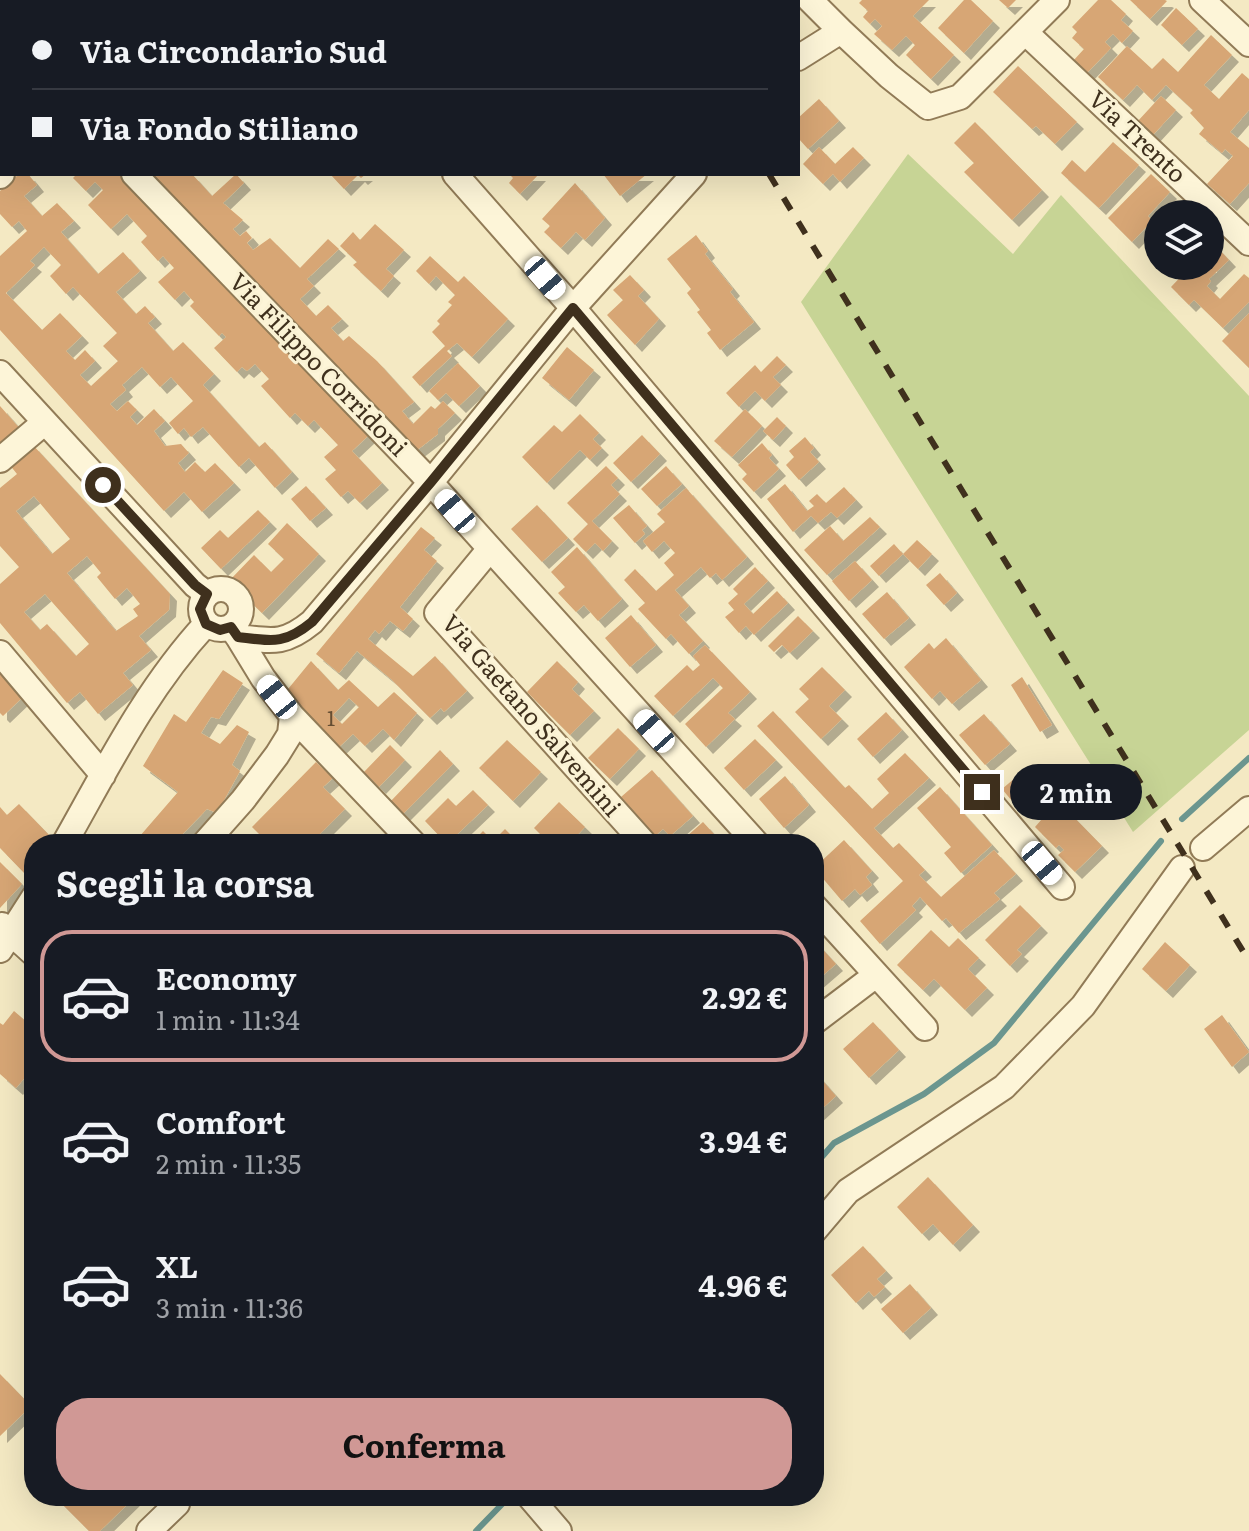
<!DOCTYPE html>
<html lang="it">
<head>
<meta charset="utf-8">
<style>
  body { margin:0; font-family:Literata,serif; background:#242831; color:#f1f3f6; height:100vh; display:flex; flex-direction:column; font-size:30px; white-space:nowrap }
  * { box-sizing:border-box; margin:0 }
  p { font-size:26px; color:#9ea1a6 }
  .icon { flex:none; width:44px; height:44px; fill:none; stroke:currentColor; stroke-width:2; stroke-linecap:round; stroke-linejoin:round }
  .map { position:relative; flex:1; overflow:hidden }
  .sheet { position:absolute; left:24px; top:834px; width:800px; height:672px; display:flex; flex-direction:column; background:#171b24; border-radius:32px; box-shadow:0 8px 32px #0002 }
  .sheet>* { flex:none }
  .hud { position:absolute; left:0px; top:0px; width:800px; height:176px; box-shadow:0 8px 32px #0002; display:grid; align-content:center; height:176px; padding:0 32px; background:#171b24 }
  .tools { position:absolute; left:1144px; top:200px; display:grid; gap:16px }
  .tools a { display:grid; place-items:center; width:80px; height:80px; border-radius:50%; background:#171b24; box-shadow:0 8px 32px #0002; font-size:40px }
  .end { position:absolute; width:36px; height:36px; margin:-18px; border:10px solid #3f301d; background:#fff; box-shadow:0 0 0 4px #fff }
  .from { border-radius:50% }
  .bubble { position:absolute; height:56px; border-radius:28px; background:#171b24; box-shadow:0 8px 32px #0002; font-size:26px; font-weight:700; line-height:56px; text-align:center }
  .car { position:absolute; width:24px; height:48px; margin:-24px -12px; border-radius:10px; box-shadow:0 0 6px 2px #0007; background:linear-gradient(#fff 24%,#345 0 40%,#fff 0 76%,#345 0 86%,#fff 0) }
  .hud b { display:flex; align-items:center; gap:28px; height:76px; font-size:30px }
  .hud b+b { border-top:2px solid #363941 }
  .hud i { width:20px; height:20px; background:#f1f3f6 }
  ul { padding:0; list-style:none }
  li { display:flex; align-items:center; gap:24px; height:132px; margin:0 16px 12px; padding:0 16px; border:4px solid transparent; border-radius:32px }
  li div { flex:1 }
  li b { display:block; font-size:30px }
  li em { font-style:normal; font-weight:700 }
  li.current { border-color:#d09895 }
  li>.icon { width:72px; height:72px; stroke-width:1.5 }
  h2 { padding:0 32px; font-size:36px; line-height:96px }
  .button { display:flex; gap:16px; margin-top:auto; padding:16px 32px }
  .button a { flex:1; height:92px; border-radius:32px; background:#d09895; color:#111; font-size:32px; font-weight:700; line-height:92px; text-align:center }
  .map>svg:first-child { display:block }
  .green { fill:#c7d495 }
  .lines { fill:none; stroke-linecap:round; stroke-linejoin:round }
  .stream { stroke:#6b968f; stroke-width:6 }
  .building { fill:#d7a674; fill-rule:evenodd; filter:url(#shadow) }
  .minor-casing { stroke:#917b57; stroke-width:28 }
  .minor { stroke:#fdf5d8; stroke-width:24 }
  .rail { stroke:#3f301d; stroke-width:6; stroke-dasharray:14 14; stroke-linecap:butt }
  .route { stroke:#3f301d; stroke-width:10 }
  .labels { text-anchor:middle; stroke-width:6; stroke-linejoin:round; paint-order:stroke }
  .number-label { font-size:20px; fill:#654e33 }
  .street-label { font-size:24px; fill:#3f301d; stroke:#faf2d4 }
</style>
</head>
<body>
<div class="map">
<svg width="1249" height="1531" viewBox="0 0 1249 1531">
  <defs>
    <filter id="shadow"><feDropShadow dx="7" dy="7" stdDeviation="0" flood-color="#0004"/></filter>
  </defs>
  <rect width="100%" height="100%" fill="#f4e9c3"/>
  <!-- green -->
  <path class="green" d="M908,154L1013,254L1061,195L1249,396V730L1133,832L801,302Z"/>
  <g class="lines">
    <!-- stream -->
    <path class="stream" d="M1182,819L1249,758
      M814,1166L834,1143L924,1094L994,1043L1161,841
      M476,1531L509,1497"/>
  </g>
  <!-- building -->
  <path class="building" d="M862,0H929L913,16L954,55L931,79L906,55L915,45L906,36L892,50L874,34L882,26L875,19L870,24L863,17L868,11L859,3Z
    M964,0H971L993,21L964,53L938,28Z
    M999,0H1016L1008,8Z
    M1098,0H1111L1126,14L1121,20L1133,31L1122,43L1113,34L1105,42L1111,48L1086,74L1073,61L1084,49L1072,38L1077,32L1072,27Z
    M1130,0H1165L1167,1L1150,19Z
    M1176,8L1198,29L1182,45L1161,25Z
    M1211,35L1232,55L1204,85L1219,99L1242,73L1249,79V110L1230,132L1249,148V183L1230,204L1207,184L1233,156L1225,149L1222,153L1199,134L1204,128L1190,113L1193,110L1166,85L1152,100L1137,85L1123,100L1098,77L1127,46L1152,69L1163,58L1178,72Z
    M1018,66L1077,122L1055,144L1036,126L1032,129L993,92Z
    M1161,96L1176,110L1152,136L1137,122Z
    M819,99L839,121L808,149L798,138V118Z
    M975,122L1042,190L1012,220L964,172L974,163L954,143Z
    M1113,142L1139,165L1099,208L1061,173L1072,160L1085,172Z
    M819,147L835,164L853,147L864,158L840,182L833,174L823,184L803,164Z
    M19,174H28L37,185L24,196L42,216L57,203L74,221L61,232L98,274L123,252L140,271L116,292L136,314L145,306L155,317L148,323L173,351L183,342L214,374L203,385L259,447L265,442L292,472L275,488L249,458L239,467L203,427L191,437L184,428L178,434L169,423L193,401L171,377L160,387L142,367L122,385L126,390L110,404L117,411L128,401L137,410L130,417L137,425L154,409L165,421L154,431L165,446L181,444L189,453L178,463L185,472L195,462L205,472L215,463L234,483L202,512L184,492L164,511L0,330V256L27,231L19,221L12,227L0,214V191ZM44,247L61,265L50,276L66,294L73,287L117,333L103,346L118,361L91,386L80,375L95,361L85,350L75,360L66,351L82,336L60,313L42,330L6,293L35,265L30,261Z
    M77,174H121L368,436L352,451L382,483L360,503L348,491L341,497L325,479L336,470L324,457L338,445L314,420L308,426L295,413L290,418L261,386L269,379L255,364L247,371L242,367L237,372L214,348L226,337L222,333L219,336L190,306L194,302L184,291L175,300L158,282L174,268L163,256L158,261L141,242L147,236L127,214L111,229L88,205L103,190L95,182L86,191L73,178Z
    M150,174H192L212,196L236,174L244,183L223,203L243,220L233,229L240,236L246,231L252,238L247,243L253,250L270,238L300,268L328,239L339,249L307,279L314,286L300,299L316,316L328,305L342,319L331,328L343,341L349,336L377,361L414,402L402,411L413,424L431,406L435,409L443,401L455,413L438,429V434L416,451Z
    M330,174H366L361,178L358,175L344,189Z
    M509,174H539L520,194L509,183L513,178Z
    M603,174H647L620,196Z
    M1151,174L1170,192L1148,216L1152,221L1132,242L1108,218Z
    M575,183L605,218L585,240L576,232L561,248L544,232L550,226L542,219Z
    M375,224L404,250L386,269L394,276L381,291L353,265L357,262L340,246L353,232L360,240Z
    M696,235L708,251L705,254L733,289L730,292L754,322L720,350L707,333L711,330L697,312L700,310L687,293L691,289L667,259Z
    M1214,244L1229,260L1209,279L1211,281L1207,286L1220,299L1244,274L1249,278V302L1223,328L1194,300L1189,305L1171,287L1191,266H1210V248Z
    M430,256L458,282L464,276L508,319L472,357L457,343L447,351L452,356L420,386L412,377L445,346L432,332L440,324L437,321L452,305L448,302L455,295L436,276L429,284L416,271Z
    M630,275L644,290L638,296L659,319L635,345L607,315L623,300L613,290Z
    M1249,313V368L1222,341Z
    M567,347L594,370L569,400L542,378Z
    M777,356L786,365L773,377L781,385L765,401L755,391L739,407L726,393L755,365L761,372Z
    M458,363L480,386L459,406L446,393L438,400L429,391Z
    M0,406L21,430L0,448Z
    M745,409L762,426L732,457L714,441Z
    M580,414L599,433L593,439L602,448L590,460L580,450L547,483L522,457L554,425L562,432Z
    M777,417L786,426L773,440L763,431Z
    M642,435L660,454L631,482L613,463Z
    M805,437L814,448L810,452L819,462L799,480L786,465L794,457L789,451Z
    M762,443L772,455L769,458L779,469L754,492L742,479L747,474L738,465Z
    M32,444L170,594L169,610L139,636L151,650L123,673L133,685L98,714L80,692L67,703L0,623V584L19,567L0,546V488L17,474L9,464ZM34,496L70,539L52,554L16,511ZM87,556L101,573L97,577L115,599L127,588L140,604L133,609L138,616L116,631L67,573ZM45,594L89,644L76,656L47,624L40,630L24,612Z
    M606,466L618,478L611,485L620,494L592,521L612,541L603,551L595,543L586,552L573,539L588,524L567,503Z
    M666,466L682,484L657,506L641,489Z
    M785,484L807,511L814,506L809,501L817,494L826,503L844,487L856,500L837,518L831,512L818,523L811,516L793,532L767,499Z
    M306,486L326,508L310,521L291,499Z
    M686,488L747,557L722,580L716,573L710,578L701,567L675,590L689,606L679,615L703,641L689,654L671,634L666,639L638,609L645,603L624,580L635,569L656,591L674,575L664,563L675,553L664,541L652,552L643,541L665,522L657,514Z
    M537,505L568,538L542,562L511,529Z
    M629,505L647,526L642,530L645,534L635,543L613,518Z
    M258,510L270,522L221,569L201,548L220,530L228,538Z
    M870,517L880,527L827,575L804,550L830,526L843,541Z
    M287,523L319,554L262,613L229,581L254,555L271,572L284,559L268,544Z
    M421,527L435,538L424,550L437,561L400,607L413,619L403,631L390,621L379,634L375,630L368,639L413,676L435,656L467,691L444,712L441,708L430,718L391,679L357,651L339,673L316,654Z
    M917,540L932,554L918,569L903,554L879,576L870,566L894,544L903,554Z
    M577,547L622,599L598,621L584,605L576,612L558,593L565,587L551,572Z
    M855,561L872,580L849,601L832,581Z
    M755,567L768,581L744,604L753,614L777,591L788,603L754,635L746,626L739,633L725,617L734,610L728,603L738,594L733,589Z
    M940,573L957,593L944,605L926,585Z
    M887,592L909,618L884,639L862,614Z
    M631,615L656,645L630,667L605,638Z
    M798,616L813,631L790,653L782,645L774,652L768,646Z
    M946,638L981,680L952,704L940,691L932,699L904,667L929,643L934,649Z
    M705,645L750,692L728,713L735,719L706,747L685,724L723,688L713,678L673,716L654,696L687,665L693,671L700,665L693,656Z
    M311,661L338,690L349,680L378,707L394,692L417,713L394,740L383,729L365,746L353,734L337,749L284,694ZM349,698L359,707L342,724L333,715Z
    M557,661L578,682L572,689L594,711L570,735L527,692Z
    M0,666L25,695L3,716L0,713Z
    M822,667L845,690L829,706L842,719L821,739L795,712L809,699L799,689Z
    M223,670L243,683L219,719L211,717L201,733L220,744L237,725L249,732L232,765L240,771L217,813L207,809L173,844H133L178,792L143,766L174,714L186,722Z
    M1022,677L1052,725L1040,732L1011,685Z
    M773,711L845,788L849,785L872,809L889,793L877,779L905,753L929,778L874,828L893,848L899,843L925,870L919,875L941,897L994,850L1016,874L994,893L1000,899L959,933L946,918L942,921L920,897L912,906L916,910L880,944L860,921L903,881L757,726Z
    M886,712L902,730L873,757L857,739Z
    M984,714L1010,744L985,765L959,735Z
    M618,728L639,749L610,779L588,758Z
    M755,739L776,760L744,790L724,768Z
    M507,740L541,772L513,801L479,768Z
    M390,745L405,760L379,787L364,772Z
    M440,750L453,764L401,816L389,803Z
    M316,762L333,778L323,787L345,809L310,844H269L252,827Z
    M1027,768L1042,787L1017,807L1002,789Z
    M652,770L693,816L670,836L663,829L655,836L621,797Z
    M1071,770L1085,788L1073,798L1059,781Z
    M785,776L809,805L784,828L759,799Z
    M940,787L992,845L961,873L944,853L951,847L917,808Z
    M473,790L488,805L447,844L425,821L448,798L456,806Z
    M559,802L585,827L569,844H550L534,828Z
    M19,804L49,835L44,844H34V863L27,876L0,848V807L7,815Z
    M1055,804L1058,807L1061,804L1102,846L1075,872L1058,855L1064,850L1059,845L1056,848L1035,827Z
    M703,822L723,844H678Z
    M505,829L516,840L512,844H470L483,831L493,841Z
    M241,836L249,844H233Z
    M844,840L872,871L866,877L872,885L860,895L855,889L842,901L814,868Z
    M0,862L22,884L0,908Z
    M1020,905L1041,926L1017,950L1022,954L1010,966L985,940Z
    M931,930L949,947L958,938L979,958L968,969L987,988L965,1010L934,979L923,990L897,965Z
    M814,940L836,964L814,983Z
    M1165,942L1190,965L1166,991L1142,969Z
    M14,1011L34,1028V1067L16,1088L0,1074V1023L3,1025Z
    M1222,1015L1249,1052L1232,1067L1204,1029Z
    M873,1022L899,1050L869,1078L843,1049Z
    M814,1071L836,1096L814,1116Z
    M928,1177L973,1225L953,1245L933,1224L922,1234L897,1207Z
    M863,1246L886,1271L877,1279L885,1287L874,1297L869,1291L856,1303L831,1275Z
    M910,1284L931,1308L903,1333L881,1309Z
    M0,1374L31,1406L0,1436Z
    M54,1496H136L100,1531H89Z"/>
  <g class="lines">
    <defs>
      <path id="minor" d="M303,0L304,2
        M595,0L597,2
        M810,0L841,31
        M1202,0L1249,44
        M352,2L354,0
        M1025,32L1249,243
        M0,34L2,36
        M798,58L841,31L889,76L928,107L960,97L1057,0
        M134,174L421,472L757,844
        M455,174L573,308L1062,887
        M0,176L2,174
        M0,373L195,585L207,594
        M0,460L45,422
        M489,550L437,613L645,844
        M201 609a20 20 0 1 1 40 0a20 20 0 1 1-40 0Z
        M231,627L238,637C272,641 284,645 312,622L431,482L573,308L694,174
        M0,653L103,775
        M292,716L414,844
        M64,844C107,768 146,689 206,624
        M204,844L243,800L277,755L290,734L292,716L263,678L238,637
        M1203,848L1249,809
        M814,906L925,1028
        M2,925L34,954
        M0,950L34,897
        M814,1022L876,975
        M814,1231L848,1191L1004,1087L1083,1006L1182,868
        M529,1496L559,1531
        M149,1531L177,1504"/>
    </defs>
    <!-- minor casing -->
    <use href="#minor" class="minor-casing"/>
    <!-- minor -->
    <use href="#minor" class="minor"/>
    <!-- rail -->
    <path class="rail" d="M659,0L660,2
      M769,174L1249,961"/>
  </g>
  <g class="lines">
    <!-- route -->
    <path class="route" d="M103,485L195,585L207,594L200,609L206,624L220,630L231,627L238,637C272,641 284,645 312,622L431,482L573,308L982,792"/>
  </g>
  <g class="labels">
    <!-- number labels -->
    <g class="number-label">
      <text x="331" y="726">1</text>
    </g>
    <!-- street labels -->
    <g class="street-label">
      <text transform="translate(1137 137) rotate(43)" y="8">Via Trento</text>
      <text transform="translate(318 365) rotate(46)" y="8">Via Filippo Corridoni</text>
      <text transform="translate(531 716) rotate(49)" y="8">Via Gaetano Salvemini</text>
    </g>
  </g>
</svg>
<div class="tools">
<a><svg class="icon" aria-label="layers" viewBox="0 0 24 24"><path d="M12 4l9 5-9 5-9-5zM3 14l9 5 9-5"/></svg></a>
</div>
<i class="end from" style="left:103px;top:485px"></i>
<i class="end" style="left:982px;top:792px"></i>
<div class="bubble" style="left:1010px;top:764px;width:132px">2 min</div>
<i class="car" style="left:545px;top:278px;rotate:139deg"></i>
<i class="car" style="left:455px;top:511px;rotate:319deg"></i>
<i class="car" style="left:277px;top:697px;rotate:321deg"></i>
<i class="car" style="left:654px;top:731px;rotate:318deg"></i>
<i class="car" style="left:1042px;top:863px;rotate:140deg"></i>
<div class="hud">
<b><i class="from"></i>Via Circondario Sud</b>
<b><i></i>Via Fondo Stiliano</b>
</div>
<section class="sheet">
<h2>Scegli la corsa</h2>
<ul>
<li class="current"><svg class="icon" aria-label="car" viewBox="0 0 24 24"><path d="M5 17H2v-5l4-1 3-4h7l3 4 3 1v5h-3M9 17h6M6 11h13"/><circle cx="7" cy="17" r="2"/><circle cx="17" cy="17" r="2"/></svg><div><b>Economy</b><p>1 min · 11:34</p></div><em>2.92 €</em></li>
<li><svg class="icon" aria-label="car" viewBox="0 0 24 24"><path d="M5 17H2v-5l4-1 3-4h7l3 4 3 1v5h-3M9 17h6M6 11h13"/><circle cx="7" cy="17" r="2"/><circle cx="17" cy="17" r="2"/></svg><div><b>Comfort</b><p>2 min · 11:35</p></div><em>3.94 €</em></li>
<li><svg class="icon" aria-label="car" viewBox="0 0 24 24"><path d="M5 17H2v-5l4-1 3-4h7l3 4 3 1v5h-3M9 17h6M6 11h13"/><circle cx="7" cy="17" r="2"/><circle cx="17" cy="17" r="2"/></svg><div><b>XL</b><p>3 min · 11:36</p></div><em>4.96 €</em></li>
</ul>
<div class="button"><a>Conferma</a></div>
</section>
</div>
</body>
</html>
